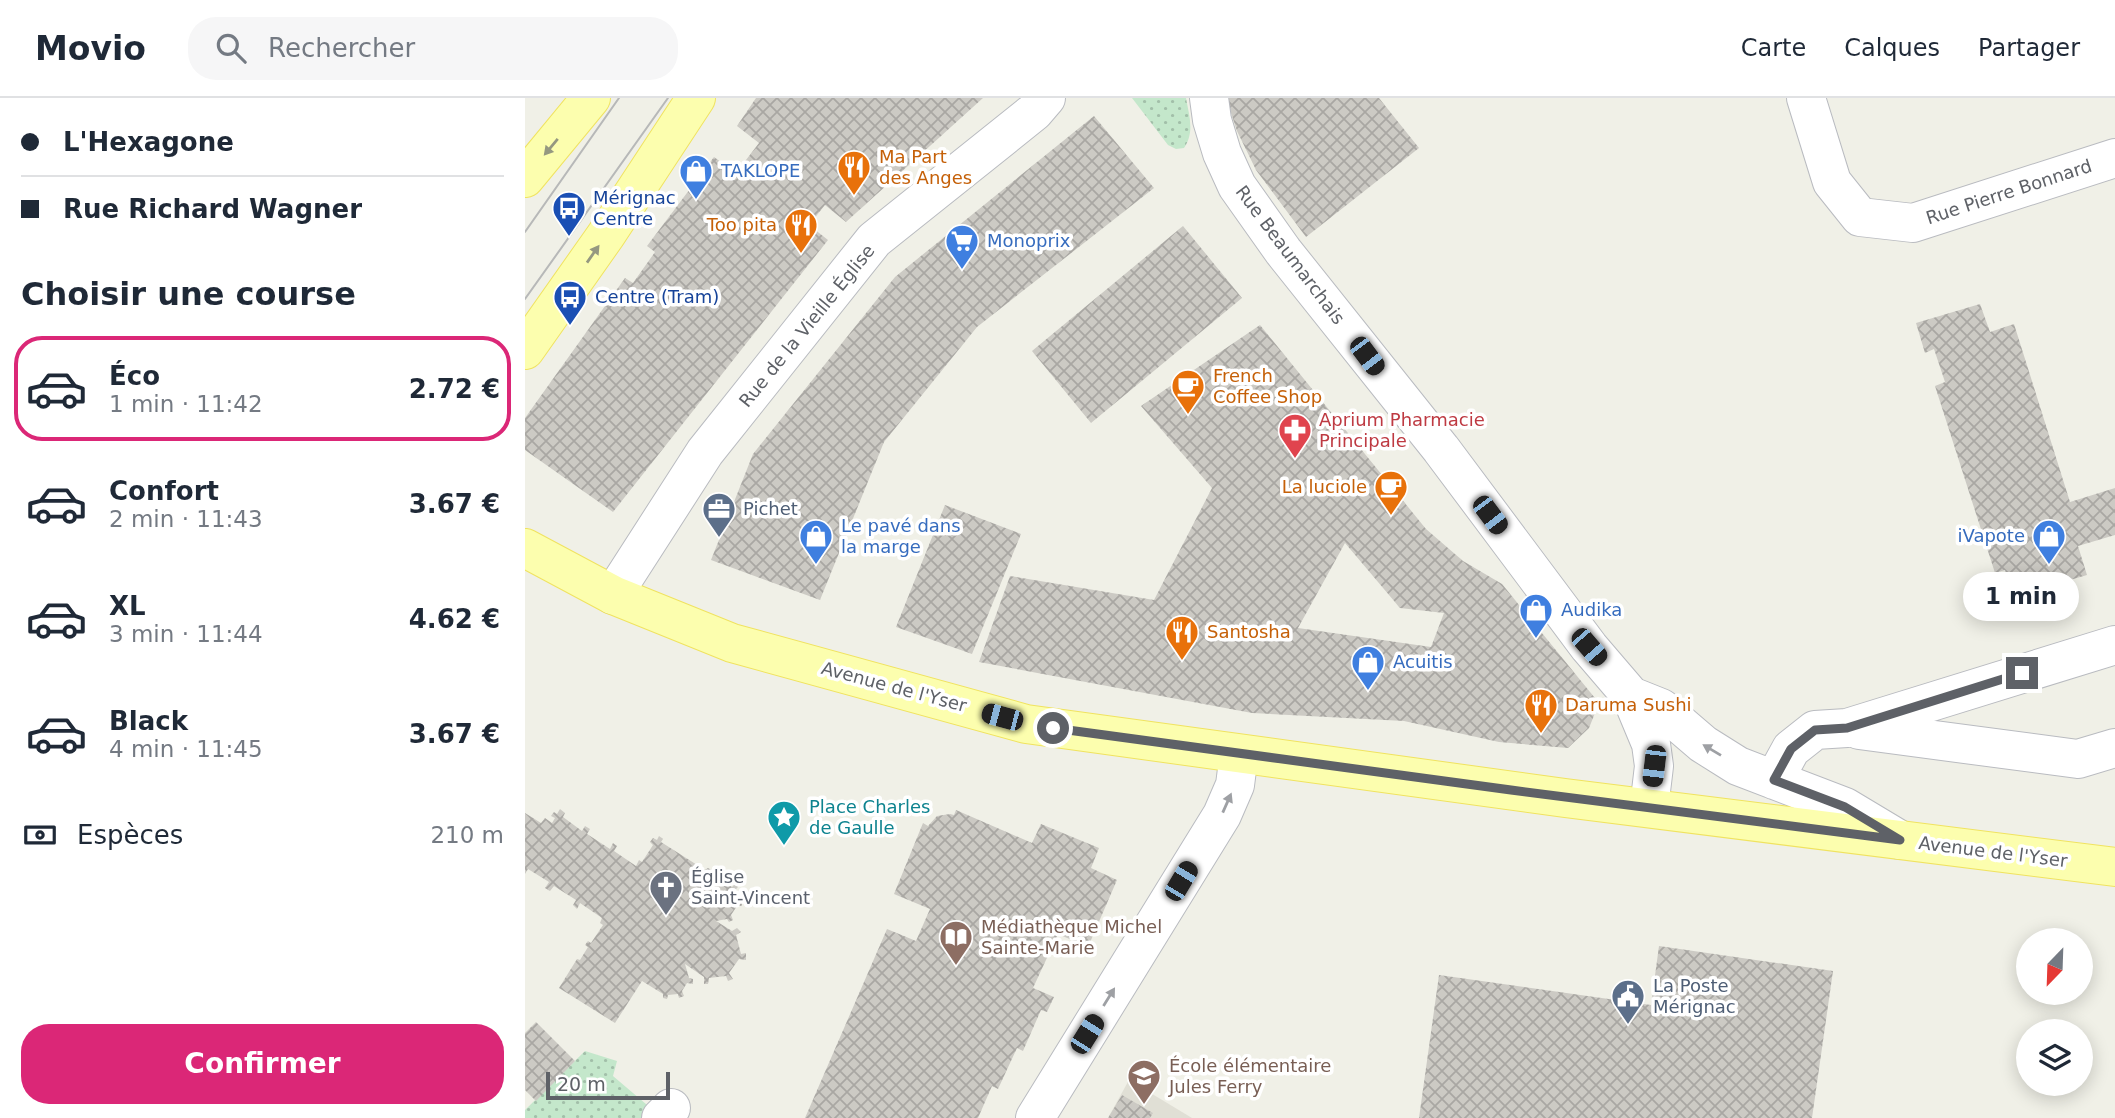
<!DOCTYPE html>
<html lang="fr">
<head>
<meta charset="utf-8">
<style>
  body { margin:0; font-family:"DejaVu Sans",sans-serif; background:#f6f6f7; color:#1f2937; height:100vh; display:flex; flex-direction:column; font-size:26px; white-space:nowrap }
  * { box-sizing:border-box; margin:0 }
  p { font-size:23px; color:#747a83 }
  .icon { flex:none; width:38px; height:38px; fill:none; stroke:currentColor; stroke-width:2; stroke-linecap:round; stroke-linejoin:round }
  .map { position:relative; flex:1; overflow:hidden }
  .details { display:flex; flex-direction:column; background:#fff; width:525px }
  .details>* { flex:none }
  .hud { display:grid; align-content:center; height:154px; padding:0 21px; background:#fff }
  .needle { width:46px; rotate:203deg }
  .controls { position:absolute; left:1491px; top:830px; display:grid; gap:14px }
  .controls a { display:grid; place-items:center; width:77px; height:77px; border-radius:50%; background:#fff; box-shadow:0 4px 18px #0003; font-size:35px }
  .scale { position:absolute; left:21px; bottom:18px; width:124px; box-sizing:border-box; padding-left:7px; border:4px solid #5e6167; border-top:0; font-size:19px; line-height:24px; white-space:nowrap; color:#5e6167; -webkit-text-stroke:5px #fff; paint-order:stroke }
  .end { position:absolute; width:32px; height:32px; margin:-16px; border:9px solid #5e6167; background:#fff; box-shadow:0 0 0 4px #fff }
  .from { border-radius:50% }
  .bubble { position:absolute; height:49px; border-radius:24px; background:#fff; box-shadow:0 4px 18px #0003; font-size:23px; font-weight:800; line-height:49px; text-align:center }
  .car { position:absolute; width:21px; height:42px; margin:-21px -10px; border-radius:9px; box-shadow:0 0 5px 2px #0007; background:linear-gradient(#222 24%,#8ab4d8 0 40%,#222 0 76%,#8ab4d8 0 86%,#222 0) }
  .hud b { display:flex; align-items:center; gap:24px; height:66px; font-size:26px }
  .hud b+b { border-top:2px solid #e0e1e3 }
  .hud i { width:18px; height:18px; background:#1f2937 }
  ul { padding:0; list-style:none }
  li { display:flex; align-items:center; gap:21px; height:105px; margin:0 14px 10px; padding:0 7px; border:4px solid transparent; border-radius:28px }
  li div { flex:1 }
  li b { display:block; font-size:26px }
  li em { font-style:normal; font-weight:800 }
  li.on { border-color:#db2777 }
  li>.icon { width:63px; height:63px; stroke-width:1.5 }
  h2 { padding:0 21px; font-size:32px; line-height:84px }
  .pay { display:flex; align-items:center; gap:18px; height:77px; padding:0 21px; font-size:26px }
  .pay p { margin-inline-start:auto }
  .button { display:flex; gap:14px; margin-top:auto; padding:14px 21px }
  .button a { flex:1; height:80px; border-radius:28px; background:#db2777; color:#fff; font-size:28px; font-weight:800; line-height:80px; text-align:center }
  header { display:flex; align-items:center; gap:42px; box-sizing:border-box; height:98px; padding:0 35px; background:#fff; border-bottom:2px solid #e0e1e3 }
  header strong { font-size:33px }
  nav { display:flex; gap:38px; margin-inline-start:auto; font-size:24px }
  .search { width:490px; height:63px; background:#f6f6f7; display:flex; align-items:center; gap:18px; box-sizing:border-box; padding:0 24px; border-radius:28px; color:#747a83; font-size:26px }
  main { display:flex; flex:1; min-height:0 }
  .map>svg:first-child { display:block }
  .education { fill:#e0dfd5 }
  .grass { fill:url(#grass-dots) }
  .building { fill:url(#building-cross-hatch); fill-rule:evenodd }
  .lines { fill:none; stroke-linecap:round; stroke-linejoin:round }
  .minor-casing { stroke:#b9bbc0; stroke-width:40 }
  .major-casing { stroke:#f0e360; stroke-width:40 }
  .minor { stroke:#fff; stroke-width:38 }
  .major { stroke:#fcfeae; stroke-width:38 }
  .tram { stroke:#b7b8b8; stroke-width:2 }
  .oneway { fill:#959880 }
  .oneway2 { fill:#9ea0a4 }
  .route { stroke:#5e6167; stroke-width:9 }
  .labels { text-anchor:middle; stroke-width:7; stroke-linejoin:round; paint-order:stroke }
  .food-label { font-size:18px; fill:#c56008; stroke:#fff; text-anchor:start }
  .shop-label { font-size:18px; fill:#366cbe; stroke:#fff; text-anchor:start }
  .street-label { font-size:18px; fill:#5e6167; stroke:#fff }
  .transit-label { font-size:18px; fill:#164399; stroke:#fff; text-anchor:start }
  .health-label { font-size:18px; fill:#be3a42; stroke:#fff; text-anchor:start }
  .service-label { font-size:18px; fill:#4e5e75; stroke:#fff; text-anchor:start }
  .culture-label { font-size:18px; fill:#0d838f; stroke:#fff; text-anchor:start }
  .worship-label { font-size:18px; fill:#5b616d; stroke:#fff; text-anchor:start }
  .education-label { font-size:18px; fill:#785e54; stroke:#fff; text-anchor:start }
</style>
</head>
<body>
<header>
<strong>Movio</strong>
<div class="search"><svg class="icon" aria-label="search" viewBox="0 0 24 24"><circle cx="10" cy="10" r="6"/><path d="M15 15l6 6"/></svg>Rechercher</div>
<nav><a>Carte</a><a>Calques</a><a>Partager</a></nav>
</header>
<main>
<section class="details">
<div class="hud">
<b><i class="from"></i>L'Hexagone</b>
<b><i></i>Rue Richard Wagner</b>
</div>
<h2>Choisir une course</h2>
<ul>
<li class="on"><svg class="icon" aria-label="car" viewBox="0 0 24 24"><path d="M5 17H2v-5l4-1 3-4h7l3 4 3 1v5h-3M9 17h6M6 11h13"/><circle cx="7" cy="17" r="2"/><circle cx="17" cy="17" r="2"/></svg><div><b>Éco</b><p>1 min · 11:42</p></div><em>2.72 €</em></li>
<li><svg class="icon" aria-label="car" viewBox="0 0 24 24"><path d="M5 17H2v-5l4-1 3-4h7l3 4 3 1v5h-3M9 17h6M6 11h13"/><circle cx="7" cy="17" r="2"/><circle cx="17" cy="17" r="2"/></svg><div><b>Confort</b><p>2 min · 11:43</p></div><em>3.67 €</em></li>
<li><svg class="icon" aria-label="car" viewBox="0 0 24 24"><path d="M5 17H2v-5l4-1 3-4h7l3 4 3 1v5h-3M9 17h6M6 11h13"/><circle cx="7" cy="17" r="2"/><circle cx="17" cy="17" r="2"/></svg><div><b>XL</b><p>3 min · 11:44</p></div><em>4.62 €</em></li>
<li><svg class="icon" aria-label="car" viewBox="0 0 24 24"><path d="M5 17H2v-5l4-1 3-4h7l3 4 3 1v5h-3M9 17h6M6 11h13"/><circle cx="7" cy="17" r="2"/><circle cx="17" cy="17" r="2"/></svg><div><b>Black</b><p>4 min · 11:45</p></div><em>3.67 €</em></li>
</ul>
<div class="pay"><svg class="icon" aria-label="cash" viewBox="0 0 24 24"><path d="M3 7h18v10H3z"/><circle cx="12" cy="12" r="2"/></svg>Espèces<p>210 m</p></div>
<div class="button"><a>Confirmer</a></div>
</section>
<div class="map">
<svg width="1590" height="1020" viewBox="0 0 1590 1020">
  <defs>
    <pattern id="grass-dots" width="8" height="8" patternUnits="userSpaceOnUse" patternTransform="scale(1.75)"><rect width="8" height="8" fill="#c4e7cb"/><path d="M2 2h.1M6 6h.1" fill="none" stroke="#a2bfa9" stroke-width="1.8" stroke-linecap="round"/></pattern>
    <pattern id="building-cross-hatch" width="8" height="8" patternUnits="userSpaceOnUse" patternTransform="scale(1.75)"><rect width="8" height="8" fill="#cccac4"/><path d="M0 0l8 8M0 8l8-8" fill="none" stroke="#a9a7a3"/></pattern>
  </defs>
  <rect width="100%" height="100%" fill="#f0f0e7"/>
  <!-- education -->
  <path class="education" d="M604,982L667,1020H583Z"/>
  <!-- grass -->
  <path class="grass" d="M607,0H661C664,17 670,34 659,50L651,51L643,47Z
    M60,953L92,963L88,978L128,1012L120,1020H0V1012Z"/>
  <!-- building -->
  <path class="building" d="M231,0H458L321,124L300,107L284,127L303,142L88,414L0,352V320L100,180L108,185L130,154L122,148L189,59L211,75L234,45L212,28Z
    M701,0H854L894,50L781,139L731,72L712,33Z
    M569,18L629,90L452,229L359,344L295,502L186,462L228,356L370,179Z
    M658,128L717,200L566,325L507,253Z
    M1455,206L1465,234L1489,226L1545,404L1590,390V437L1553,448L1562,477L1511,492L1513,503L1491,510L1480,472L1470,475L1410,288L1420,284L1409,251L1400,255L1391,225Z
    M735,227L901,431L938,463L977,486L1074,605L1064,630L1043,650L974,644L879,623L727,615L454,564L485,478L629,502L687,390L616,308ZM820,445L875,510L919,515L906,549L773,530Z
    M420,407L496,436L447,556L371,529Z
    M35,711L40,715L38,719L57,733L60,728L65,731L62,736L85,751L88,745L92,748L89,753L111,768L114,762L117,764L128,747L125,744L128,740L132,742L134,738L138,741L136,744L180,772L183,770L187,772L185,776L207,789L210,786L213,789L210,792L213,804H217V808H212L206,817L208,822L204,824L202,821L191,823L207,833L212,830L216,834L211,837L216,856L221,855V862L214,861L204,875L208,881L203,883L201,878L184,880L183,886H179V879L160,866L164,880L168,881V886L162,885L157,893L159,898L154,900L153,896L143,897L142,901L138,900V896L117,883L90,925L34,890L52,861L55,862L63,849L60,847L63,843L66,845L78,827L75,825L77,820L55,805L52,811L48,807L51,802L29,788L25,793L20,790L24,784L3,771L0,776V715L16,725L20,720L27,725L30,720L26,718L29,714L32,716Z
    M431,712L507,745L516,726L574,750L566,770L592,782L563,849L533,836L508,890L529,899L522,914L516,912L498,953L492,950L473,991L467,988L453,1020H280L362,831L391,843L405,811L369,796L398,725L403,728L412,718L425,716L429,717Z
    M1134,848L1308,873L1287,1020H894L914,877L1126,907Z
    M11,924L50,963L11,1003L0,992V935Z
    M597,997L628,1015L625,1020H583Z"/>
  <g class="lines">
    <defs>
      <path id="minor" d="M684,0L687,22L697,55L712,88L758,153L916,351L1064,549L1106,598L1126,646L1129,668L1124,710
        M1281,0L1307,84L1335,119L1388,125L1590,60
        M88,497L180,354L349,142L509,14L521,0
        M1106,598L1136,610L1178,646L1213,668L1320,709L1375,742
        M1334,632L1553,661L1590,650
        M1249,682L1266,651L1290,632L1322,630L1590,547
        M136,1020L146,1010
        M510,1020L697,717L710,687L714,656"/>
      <path id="major" d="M0,80L66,0
        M0,252L81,137L171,0
        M0,450L88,497L207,545L501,626L1040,700L1590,769"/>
    </defs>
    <!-- minor casing -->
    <use href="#minor" class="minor-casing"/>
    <!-- major casing -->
    <use href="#major" class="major-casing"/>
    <!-- minor -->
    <use href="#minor" class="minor"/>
    <!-- major -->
    <use href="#major" class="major"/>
    <!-- tram -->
    <path class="tram" d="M0,134L94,0
      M0,201L143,0"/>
  </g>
  <!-- one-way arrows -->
  <defs><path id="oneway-solid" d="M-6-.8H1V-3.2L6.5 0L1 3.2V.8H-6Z" transform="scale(1.75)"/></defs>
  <g class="oneway">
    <use href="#oneway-solid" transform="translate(26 49) rotate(130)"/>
    <use href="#oneway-solid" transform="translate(68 156) rotate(-55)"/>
  </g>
  <g class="oneway2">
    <use href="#oneway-solid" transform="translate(1187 652) rotate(-149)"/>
    <use href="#oneway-solid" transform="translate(702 705) rotate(-66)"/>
    <use href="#oneway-solid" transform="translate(584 899) rotate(-58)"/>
  </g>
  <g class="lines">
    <!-- route -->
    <path class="route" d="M528,630L986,692L1375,742L1320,709L1249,682L1266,651L1290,632L1322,630L1497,575"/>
  </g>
  <!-- icons -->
  <defs>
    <symbol id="restaurant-pin" viewBox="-11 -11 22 30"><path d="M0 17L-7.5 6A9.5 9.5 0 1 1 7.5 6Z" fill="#e8710a" stroke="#fff"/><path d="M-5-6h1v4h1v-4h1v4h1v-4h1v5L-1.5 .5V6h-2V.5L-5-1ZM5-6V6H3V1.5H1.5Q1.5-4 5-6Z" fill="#fff"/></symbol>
    <symbol id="shop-pin" viewBox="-11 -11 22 30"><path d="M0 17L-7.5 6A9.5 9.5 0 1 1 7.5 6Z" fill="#3f7fe0" stroke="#fff"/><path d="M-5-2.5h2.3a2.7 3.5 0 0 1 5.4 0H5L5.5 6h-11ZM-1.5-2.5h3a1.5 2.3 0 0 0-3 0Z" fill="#fff"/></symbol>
    <symbol id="bus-pin" viewBox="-11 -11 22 30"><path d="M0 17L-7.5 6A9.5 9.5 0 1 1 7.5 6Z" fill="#1a4fb4" stroke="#fff"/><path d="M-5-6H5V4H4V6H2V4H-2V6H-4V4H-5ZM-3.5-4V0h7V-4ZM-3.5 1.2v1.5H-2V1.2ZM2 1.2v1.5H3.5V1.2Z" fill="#fff"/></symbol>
    <symbol id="supermarket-pin" viewBox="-11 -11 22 30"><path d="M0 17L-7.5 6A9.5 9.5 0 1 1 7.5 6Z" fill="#3f7fe0" stroke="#fff"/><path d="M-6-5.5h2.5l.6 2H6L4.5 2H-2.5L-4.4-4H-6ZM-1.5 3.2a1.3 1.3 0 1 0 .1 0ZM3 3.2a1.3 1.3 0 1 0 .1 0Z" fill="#fff"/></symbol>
    <symbol id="cafe-pin" viewBox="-11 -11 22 30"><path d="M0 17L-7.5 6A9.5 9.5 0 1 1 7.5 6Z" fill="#e8710a" stroke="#fff"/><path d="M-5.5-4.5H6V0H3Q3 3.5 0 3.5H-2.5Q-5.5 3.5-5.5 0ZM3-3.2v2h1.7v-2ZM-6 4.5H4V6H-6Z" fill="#fff"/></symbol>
    <symbol id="pharmacy-pin" viewBox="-11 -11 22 30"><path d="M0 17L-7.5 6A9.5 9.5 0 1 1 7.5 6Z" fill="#e0444e" stroke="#fff"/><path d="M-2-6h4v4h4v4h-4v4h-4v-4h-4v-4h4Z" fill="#fff"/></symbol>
    <symbol id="office-pin" viewBox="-11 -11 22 30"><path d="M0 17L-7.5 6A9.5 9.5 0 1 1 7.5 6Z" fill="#5c6f8a" stroke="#fff"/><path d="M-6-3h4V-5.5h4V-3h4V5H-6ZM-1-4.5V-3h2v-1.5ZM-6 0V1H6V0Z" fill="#fff"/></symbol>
    <symbol id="sight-pin" viewBox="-11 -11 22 30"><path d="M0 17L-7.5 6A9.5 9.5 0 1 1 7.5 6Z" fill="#0f9aa8" stroke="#fff"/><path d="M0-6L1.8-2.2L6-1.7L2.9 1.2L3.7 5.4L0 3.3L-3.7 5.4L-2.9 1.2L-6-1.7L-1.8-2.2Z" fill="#fff"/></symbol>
    <symbol id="church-pin" viewBox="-11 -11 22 30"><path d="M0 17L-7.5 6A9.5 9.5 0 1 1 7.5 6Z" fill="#6b7280" stroke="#fff"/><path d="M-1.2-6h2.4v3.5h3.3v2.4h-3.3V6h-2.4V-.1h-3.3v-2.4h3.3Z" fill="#fff"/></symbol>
    <symbol id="library-pin" viewBox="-11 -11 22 30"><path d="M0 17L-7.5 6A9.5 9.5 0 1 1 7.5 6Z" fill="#8d6e63" stroke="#fff"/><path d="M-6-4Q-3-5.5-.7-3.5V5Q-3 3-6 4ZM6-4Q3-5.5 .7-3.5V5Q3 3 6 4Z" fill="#fff"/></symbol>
    <symbol id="civic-pin" viewBox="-11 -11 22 30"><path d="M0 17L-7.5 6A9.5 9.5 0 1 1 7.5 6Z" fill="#5c6f8a" stroke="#fff"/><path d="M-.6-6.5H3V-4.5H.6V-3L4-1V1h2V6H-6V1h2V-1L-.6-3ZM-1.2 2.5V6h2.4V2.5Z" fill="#fff"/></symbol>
    <symbol id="school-pin" viewBox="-11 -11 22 30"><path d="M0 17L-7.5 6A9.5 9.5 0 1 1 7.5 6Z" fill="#8d6e63" stroke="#fff"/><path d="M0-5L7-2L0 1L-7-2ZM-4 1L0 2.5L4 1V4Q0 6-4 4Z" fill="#fff"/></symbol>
  </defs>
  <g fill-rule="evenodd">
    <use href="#restaurant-pin" x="310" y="50" width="38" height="52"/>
    <use href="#shop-pin" x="152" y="54" width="38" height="52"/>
    <use href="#bus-pin" x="25" y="91" width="38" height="52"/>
    <use href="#restaurant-pin" x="257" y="108" width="38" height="52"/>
    <use href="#supermarket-pin" x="418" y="124" width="38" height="52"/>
    <use href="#bus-pin" x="26" y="180" width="38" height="52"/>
    <use href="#cafe-pin" x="644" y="269" width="38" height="52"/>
    <use href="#pharmacy-pin" x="751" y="313" width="38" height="52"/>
    <use href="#cafe-pin" x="847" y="370" width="38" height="52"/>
    <use href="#office-pin" x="175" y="392" width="38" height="52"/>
    <use href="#shop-pin" x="272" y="419" width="38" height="52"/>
    <use href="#shop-pin" x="1505" y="419" width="38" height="52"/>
    <use href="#shop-pin" x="992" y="493" width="38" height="52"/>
    <use href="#restaurant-pin" x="638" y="515" width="38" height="52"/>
    <use href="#shop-pin" x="824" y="545" width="38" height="52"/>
    <use href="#restaurant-pin" x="997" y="588" width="38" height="52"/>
    <use href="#sight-pin" x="240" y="700" width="38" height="52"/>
    <use href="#church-pin" x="122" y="770" width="38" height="52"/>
    <use href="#library-pin" x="412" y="820" width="38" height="52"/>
    <use href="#civic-pin" x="1084" y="879" width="38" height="52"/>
    <use href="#school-pin" x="600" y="959" width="38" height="52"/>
  </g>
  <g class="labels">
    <!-- food labels -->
    <g class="food-label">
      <text x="354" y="65">Ma Part<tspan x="354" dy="21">des Anges</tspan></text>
      <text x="252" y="133" text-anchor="end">Too pita</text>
      <text x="688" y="284">French<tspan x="688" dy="21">Coffee Shop</tspan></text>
      <text x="842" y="395" text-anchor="end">La luciole</text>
      <text x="682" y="540">Santosha</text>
      <text x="1040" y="613">Daruma Sushi</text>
    </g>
    <!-- shop labels -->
    <g class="shop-label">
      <text x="196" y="79">TAKLOPE</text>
      <text x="462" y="149">Monoprix</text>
      <text x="316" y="434">Le pavé dans<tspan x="316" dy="21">la marge</tspan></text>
      <text x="1500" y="444" text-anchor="end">iVapote</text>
      <text x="1036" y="518">Audika</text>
      <text x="868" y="570">Acuitis</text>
    </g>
    <!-- street labels -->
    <g class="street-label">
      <text transform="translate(1484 94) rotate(-18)" y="6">Rue Pierre Bonnard</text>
      <text transform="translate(765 157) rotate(53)" y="6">Rue Beaumarchais</text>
      <text transform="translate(282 228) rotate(-51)" y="6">Rue de la Vieille Église</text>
      <text transform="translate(369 589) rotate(15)" y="6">Avenue de l'Yser</text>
      <text transform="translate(1468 754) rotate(7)" y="6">Avenue de l'Yser</text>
    </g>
    <!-- transit labels -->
    <g class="transit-label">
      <text x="68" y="106">Mérignac<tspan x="68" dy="21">Centre</tspan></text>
      <text x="70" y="205">Centre (Tram)</text>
    </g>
    <!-- health labels -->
    <g class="health-label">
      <text x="794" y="328">Aprium Pharmacie<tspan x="794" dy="21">Principale</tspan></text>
    </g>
    <!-- service labels -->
    <g class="service-label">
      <text x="218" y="417">Pichet</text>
      <text x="1128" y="894">La Poste<tspan x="1128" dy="21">Mérignac</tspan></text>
    </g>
    <!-- culture labels -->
    <g class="culture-label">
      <text x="284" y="715">Place Charles<tspan x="284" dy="21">de Gaulle</tspan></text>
    </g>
    <!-- worship labels -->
    <g class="worship-label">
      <text x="166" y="785">Église<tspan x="166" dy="21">Saint-Vincent</tspan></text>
    </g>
    <!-- education labels -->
    <g class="education-label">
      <text x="456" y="835">Médiathèque Michel<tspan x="456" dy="21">Sainte-Marie</tspan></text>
      <text x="644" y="974">École élémentaire<tspan x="644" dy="21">Jules Ferry</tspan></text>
    </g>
  </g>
</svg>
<div class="controls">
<a><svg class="needle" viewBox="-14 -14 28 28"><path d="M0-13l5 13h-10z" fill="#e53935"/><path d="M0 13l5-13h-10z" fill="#747a83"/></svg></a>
<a><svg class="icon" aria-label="layers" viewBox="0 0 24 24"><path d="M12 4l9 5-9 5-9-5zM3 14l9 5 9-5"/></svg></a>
</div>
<div class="scale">20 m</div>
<i class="end from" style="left:528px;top:630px"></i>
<i class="end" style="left:1497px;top:575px"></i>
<div class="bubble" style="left:1438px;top:474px;width:116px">1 min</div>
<i class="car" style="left:842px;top:258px;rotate:143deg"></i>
<i class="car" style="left:965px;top:417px;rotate:143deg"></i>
<i class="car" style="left:1064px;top:549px;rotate:139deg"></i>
<i class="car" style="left:477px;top:619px;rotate:285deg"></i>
<i class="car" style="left:1129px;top:668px;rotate:187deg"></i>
<i class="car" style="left:656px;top:783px;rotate:31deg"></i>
<i class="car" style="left:562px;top:936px;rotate:32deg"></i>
</div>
</main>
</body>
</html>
